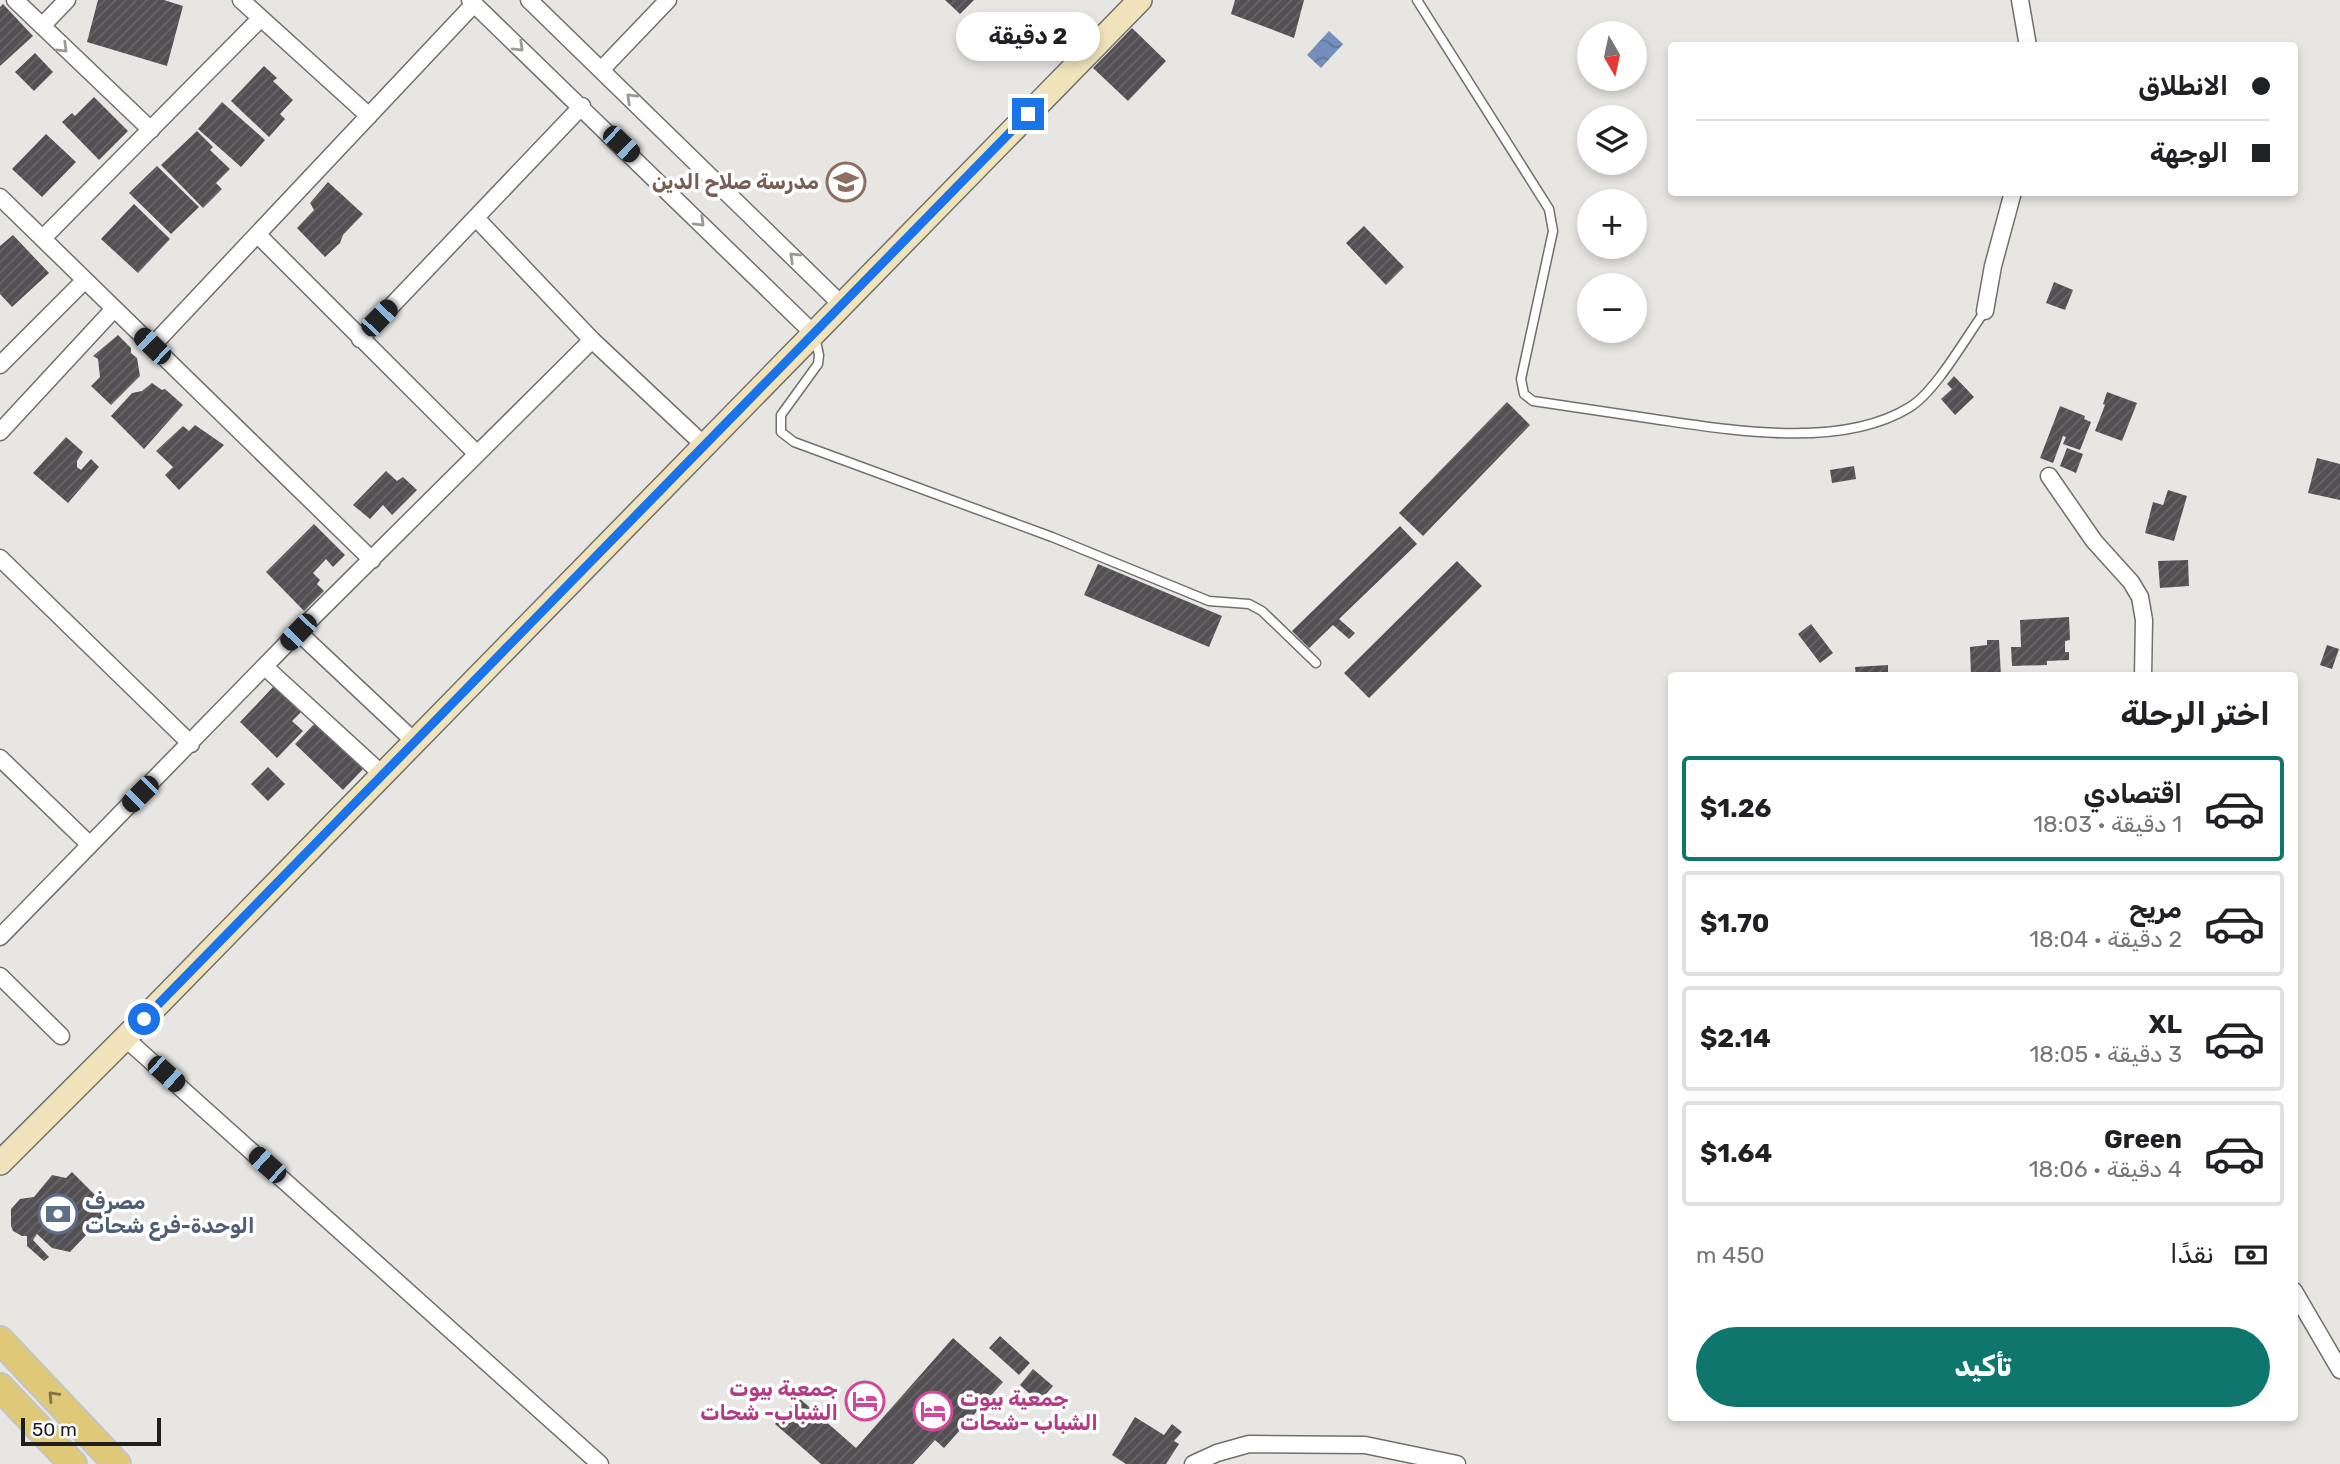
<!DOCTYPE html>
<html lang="ar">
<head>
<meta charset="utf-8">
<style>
  body { margin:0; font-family:Rubik,"Noto Naskh Arabic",sans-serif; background:#f6f6f6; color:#202124; direction:rtl; height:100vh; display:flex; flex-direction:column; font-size:26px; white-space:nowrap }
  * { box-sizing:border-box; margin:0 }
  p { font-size:23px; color:#757577 }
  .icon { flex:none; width:38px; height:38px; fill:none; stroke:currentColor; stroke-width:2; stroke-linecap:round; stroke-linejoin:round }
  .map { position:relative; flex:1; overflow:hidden; direction:ltr }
  .drawer { position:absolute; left:1668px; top:672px; width:630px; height:749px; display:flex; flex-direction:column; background:#fff; border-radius:7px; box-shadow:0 4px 10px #0003; direction:rtl }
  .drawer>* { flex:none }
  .guide { position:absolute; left:1668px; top:42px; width:630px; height:154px; border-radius:7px; box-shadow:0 4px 10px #0003; direction:rtl; display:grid; align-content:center; height:154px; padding:0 28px; background:#fff }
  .needle { width:46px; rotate:171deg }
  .fabs { position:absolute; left:1577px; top:21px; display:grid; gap:14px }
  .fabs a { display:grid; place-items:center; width:70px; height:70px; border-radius:50%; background:#fff; box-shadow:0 4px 10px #0003; font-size:35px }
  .scale { position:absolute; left:21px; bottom:18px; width:140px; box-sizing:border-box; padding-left:7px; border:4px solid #1f1e1d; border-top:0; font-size:19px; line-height:24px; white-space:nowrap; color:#1f1e1d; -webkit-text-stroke:5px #fff; paint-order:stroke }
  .end { position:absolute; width:32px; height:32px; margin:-16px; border:9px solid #1a73e8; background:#fff; box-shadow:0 0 0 4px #fff }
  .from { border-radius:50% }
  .bubble { position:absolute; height:49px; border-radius:24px; background:#fff; box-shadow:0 4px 10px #0003; font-size:23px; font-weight:700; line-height:49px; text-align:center; direction:rtl }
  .car { position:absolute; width:21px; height:42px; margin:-21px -10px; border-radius:9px; box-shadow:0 0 5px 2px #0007; background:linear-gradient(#222 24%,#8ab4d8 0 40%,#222 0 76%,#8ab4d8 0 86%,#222 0) }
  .guide b { display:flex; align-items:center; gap:24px; height:66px; font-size:26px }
  .guide b+b { border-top:2px solid #e0e0e0 }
  .guide i { width:18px; height:18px; background:#202124 }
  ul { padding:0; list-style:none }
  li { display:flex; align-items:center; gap:21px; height:105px; margin:0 14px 10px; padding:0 14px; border:4px solid #e0e0e0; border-radius:7px }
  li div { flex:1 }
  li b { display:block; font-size:26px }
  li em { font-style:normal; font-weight:700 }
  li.active { border-color:#0f766e }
  li>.icon { width:63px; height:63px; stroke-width:1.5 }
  h2 { padding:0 28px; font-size:32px; line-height:84px }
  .pay { display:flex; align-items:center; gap:18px; height:77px; padding:0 28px; font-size:26px }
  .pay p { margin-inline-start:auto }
  .primary-button { display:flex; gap:14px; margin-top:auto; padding:14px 28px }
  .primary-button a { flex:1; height:80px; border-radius:42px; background:#0f766e; color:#fff; font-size:28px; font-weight:700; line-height:80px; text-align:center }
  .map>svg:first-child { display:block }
  .water { fill:url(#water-waves) }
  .building { fill:url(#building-hatch) }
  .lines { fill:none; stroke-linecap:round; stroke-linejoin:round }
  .lane-casing { stroke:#71706d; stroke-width:11 }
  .street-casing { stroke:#71706d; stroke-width:19 }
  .secondary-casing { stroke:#71706d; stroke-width:26 }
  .primary-casing { stroke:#c5c4c4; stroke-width:30 }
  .lane { stroke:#fff; stroke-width:8 }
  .street { stroke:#fff; stroke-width:16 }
  .secondary { stroke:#f0e3bc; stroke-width:23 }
  .primary { stroke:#e0c879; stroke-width:26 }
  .oneway { stroke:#9a9a99 }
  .oneway2 { stroke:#80734b }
  .route { stroke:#1a73e8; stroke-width:9 }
  .labels { text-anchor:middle; stroke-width:7; stroke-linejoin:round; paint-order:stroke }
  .education-label { font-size:21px; font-weight:bold; fill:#785e54; stroke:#fff; text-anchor:end }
  .service-label { font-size:21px; font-weight:bold; fill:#4e5e75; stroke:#fff; text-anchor:start }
  .hotel-label { font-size:21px; font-weight:bold; fill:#b23c85; stroke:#fff; text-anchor:end }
</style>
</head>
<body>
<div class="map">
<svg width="2340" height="1464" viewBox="0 0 2340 1464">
  <defs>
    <pattern id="water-waves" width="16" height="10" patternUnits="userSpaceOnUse" patternTransform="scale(1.75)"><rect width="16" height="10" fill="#748fbd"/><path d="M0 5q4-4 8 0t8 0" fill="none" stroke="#5f7499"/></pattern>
    <pattern id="building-hatch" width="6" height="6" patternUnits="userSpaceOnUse" patternTransform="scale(1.75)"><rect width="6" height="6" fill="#535053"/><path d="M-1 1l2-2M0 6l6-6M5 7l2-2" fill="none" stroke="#686668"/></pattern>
  </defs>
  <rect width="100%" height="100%" fill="#e7e6e3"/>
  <!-- water -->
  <path class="water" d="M1329,31L1343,44L1321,68L1307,55Z"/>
  <!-- building -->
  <path class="building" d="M98,0H164L183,6L167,66L87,42Z
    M945,0H974L960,14Z
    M1235,0H1304L1294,38L1231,14Z
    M3,4L33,36L0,66V7Z
    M1132,28L1166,61L1128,101L1093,68Z
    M35,53L53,72L34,91L15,72Z
    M264,66L277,78L273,81L293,100L280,114L285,119L269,137L231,101Z
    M94,97L128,131L99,160L62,122L72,113L75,116Z
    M222,102L265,140L241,167L198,129Z
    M197,131L213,147L210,150L230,169L216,183L222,189L203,208L161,165Z
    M46,134L76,162L42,197L12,169Z
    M157,166L199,207L171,234L129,193Z
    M328,182L363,214L343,235L340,243L325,257L297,228L314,210L310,203Z
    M134,204L170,239L138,273L101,239Z
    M1364,226L1404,267L1386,285L1346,243Z
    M13,235L49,273L12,307L0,294V246Z
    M2054,282L2073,290L2065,310L2046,303Z
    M118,335L131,348V353L137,358L140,376L111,405L91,386L100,377L98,359L93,356Z
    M1954,376L1974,397L1955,415L1941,399L1952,389L1947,384Z
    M152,383L162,390L165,389L183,405L144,449L111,416L132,393L142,391Z
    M2107,392L2137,403L2122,441L2095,431L2105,405L2103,404Z
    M1507,402L1530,425L1423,536L1399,513Z
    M2060,406L2085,416L2084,419L2091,422L2080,450L2063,444L2066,437L2063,436L2053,463L2040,458Z
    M195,425L224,445L179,490L165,475L173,467L156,451L183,426L189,431Z
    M66,437L83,452L77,461V467L81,470L91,459L99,467L68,503L33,473Z
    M2067,448L2083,454L2076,473L2060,466Z
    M2317,458L2340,464V500L2308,493Z
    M1854,466L1856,479L1832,483L1830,470Z
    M386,471L397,481L403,477L417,490L392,515L383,505L370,519L353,505Z
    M2168,490L2187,496L2174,541L2145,533L2153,502L2163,505Z
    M314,524L345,555L333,567L326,559L313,573L320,580L317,584L324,591L304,611L266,572Z
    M1400,526L1417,544L1339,619L1355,633L1349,639L1333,625L1309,648L1292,631Z
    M2188,560L2189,586L2160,588L2158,561Z
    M1457,561L1482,586L1369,698L1344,673Z
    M1098,564L1222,616L1209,647L1084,595Z
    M2069,617L2070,640L2065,641V652H2069V660L2047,661V665L2012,666L2011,647H2021L2020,620Z
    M1811,624L1833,653L1820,663L1798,634Z
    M1987,640H1999L2001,676H1971L1970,647L1987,645Z
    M2327,645L2339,649L2332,669L2320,665Z
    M1888,665V675L1856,676L1855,667Z
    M274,686L301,712L292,721L303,731L277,758L240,722Z
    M315,723L363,769L343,790L295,744Z
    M268,767L285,784L268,801L251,784Z
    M72,1172L110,1210L98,1221L96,1219L85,1229L89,1232L70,1252L52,1248L37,1234L33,1240L49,1257L44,1261L27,1246V1236H22L13,1231L11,1226V1209L20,1199L34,1197L52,1175L66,1178Z
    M1000,1336L1030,1363L1019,1375L989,1348Z
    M953,1338L1003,1382L944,1448L935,1440L913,1464H821L775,1424L799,1398L856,1448Z
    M1033,1369L1053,1386L1039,1402L1020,1385Z
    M1135,1417L1164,1435L1172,1424L1182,1432L1174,1441L1179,1444L1166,1464H1126L1112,1455Z"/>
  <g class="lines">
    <defs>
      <path id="lane" d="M1417,0L1549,209L1553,231L1521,379L1524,394L1533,401C1573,407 1614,413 1654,419C1730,430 1841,450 1910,407C1936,391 1966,337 1985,311
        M815,337L819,355L818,364L781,415V432L794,442L1052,537L1209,601L1249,604L1262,611L1316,663"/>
      <path id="street" d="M15,0L151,130
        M241,0L369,116
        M470,0L814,334
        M529,0L842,305
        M2020,0L2028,46
        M42,26L67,0
        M602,69L668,0
        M0,197L372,560
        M476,218L592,340L705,446
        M258,235L477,454
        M43,238L261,18
        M1985,311L1993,266L2013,192
        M360,339L582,106
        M152,346L474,4
        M0,365L85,280
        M0,432L114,309
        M2049,476L2094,541L2131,582L2140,597L2144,620L2143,676
        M0,558L191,744
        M298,632L415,742
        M265,667L383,775
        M0,758L89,844
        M0,937L298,632L592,340
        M0,976L61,1036
        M125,1038L600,1464
        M2294,1291L2340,1370
        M1193,1464L1217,1453L1249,1444L1365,1445L1457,1464"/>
      <path id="secondary" d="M0,1163L125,1038L1140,0"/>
      <path id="primary" d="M0,1340L117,1464
        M0,1387L73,1464"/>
    </defs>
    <!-- lane casing -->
    <use href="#lane" class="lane-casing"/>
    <!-- street casing -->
    <use href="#street" class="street-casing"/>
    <!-- secondary casing -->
    <use href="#secondary" class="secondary-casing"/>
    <!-- primary casing -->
    <use href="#primary" class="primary-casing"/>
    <!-- lane -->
    <use href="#lane" class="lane"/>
    <!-- street -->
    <use href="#street" class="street"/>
    <!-- secondary -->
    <use href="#secondary" class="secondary"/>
    <!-- primary -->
    <use href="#primary" class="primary"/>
  </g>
  <!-- one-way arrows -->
  <defs><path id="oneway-chevron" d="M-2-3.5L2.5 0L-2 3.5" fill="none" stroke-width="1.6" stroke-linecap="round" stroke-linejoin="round" transform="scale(1.75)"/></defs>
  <g class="oneway">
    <use href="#oneway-chevron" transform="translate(519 47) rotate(44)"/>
    <use href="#oneway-chevron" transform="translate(63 48) rotate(44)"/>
    <use href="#oneway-chevron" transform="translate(631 98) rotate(-136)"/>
    <use href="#oneway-chevron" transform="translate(700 222) rotate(44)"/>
    <use href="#oneway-chevron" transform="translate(794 257) rotate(-136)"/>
  </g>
  <use class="oneway2" href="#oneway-chevron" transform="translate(53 1396) rotate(-133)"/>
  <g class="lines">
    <!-- route -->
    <path class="route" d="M144,1019L1028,114"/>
  </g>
  <!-- icons -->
  <defs>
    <symbol id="school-ring" viewBox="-11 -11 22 22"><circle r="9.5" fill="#fff" stroke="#8d6e63" stroke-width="1.5"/><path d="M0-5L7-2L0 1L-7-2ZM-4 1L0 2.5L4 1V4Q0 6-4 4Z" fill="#8d6e63"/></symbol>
    <symbol id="bank-ring" viewBox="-11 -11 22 22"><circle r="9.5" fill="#fff" stroke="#5c6f8a" stroke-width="1.5"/><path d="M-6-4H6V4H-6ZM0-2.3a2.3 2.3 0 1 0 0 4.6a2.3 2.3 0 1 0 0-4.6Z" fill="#5c6f8a"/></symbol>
    <symbol id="hotel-ring" viewBox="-11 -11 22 22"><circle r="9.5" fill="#fff" stroke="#d1479c" stroke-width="1.5"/><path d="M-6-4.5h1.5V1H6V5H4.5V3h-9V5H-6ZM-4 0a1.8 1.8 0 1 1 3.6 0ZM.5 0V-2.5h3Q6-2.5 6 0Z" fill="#d1479c"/></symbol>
  </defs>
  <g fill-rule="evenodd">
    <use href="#school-ring" x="824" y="160" width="44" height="44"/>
    <use href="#bank-ring" x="36" y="1192" width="44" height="44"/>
    <use href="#hotel-ring" x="843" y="1379" width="44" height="44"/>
    <use href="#hotel-ring" x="911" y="1389" width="44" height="44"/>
  </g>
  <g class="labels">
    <!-- education labels -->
    <g class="education-label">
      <text x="819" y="189">مدرسة صلاح الدين</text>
    </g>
    <!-- service labels -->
    <g class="service-label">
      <text x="85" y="1209">مصرف<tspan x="85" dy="24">الوحدة-فرع شحات</tspan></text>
    </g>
    <!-- hotel labels -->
    <g class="hotel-label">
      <text x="838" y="1396">جمعية بيوت<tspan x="838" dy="24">الشباب- شحات</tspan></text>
      <text x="960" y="1406" text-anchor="start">جمعية بيوت<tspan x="960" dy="24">الشباب -شحات</tspan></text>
    </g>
  </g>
</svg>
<div class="fabs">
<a><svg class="needle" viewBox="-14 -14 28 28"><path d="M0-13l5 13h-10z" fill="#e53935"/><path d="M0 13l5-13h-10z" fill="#757577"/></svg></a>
<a><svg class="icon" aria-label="layers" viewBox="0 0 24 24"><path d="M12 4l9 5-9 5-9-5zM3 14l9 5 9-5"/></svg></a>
<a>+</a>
<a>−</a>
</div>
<div class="scale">50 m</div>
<i class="end from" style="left:144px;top:1019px"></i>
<i class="end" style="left:1028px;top:114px"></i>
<div class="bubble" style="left:956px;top:12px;width:144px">2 دقيقة</div>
<i class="car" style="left:621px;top:144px;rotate:134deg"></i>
<i class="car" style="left:379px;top:318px;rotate:44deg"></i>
<i class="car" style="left:152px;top:346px;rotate:314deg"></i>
<i class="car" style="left:298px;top:632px;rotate:224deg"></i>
<i class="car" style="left:140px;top:794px;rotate:225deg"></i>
<i class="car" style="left:166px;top:1074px;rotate:132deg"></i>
<i class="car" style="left:267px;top:1165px;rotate:312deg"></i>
<div class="guide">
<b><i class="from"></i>الانطلاق</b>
<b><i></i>الوجهة</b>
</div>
<section class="drawer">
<h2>اختر الرحلة</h2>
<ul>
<li class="active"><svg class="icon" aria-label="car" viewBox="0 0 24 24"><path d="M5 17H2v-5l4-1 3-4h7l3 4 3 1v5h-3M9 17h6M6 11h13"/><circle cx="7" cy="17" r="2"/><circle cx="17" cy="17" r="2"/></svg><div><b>اقتصادي</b><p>1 دقيقة · 18:03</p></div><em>$1.26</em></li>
<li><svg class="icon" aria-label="car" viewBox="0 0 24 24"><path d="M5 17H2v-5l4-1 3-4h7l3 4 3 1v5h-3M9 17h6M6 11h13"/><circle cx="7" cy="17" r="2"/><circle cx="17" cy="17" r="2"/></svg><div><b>مريح</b><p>2 دقيقة · 18:04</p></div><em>$1.70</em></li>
<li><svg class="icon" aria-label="car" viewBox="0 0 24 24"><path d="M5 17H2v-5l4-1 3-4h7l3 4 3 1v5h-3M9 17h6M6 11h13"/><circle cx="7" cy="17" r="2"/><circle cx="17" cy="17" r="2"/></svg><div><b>XL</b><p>3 دقيقة · 18:05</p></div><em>$2.14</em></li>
<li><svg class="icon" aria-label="car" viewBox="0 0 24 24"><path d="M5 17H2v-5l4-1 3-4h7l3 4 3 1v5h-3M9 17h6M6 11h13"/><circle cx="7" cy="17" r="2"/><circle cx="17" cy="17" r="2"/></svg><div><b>Green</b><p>4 دقيقة · 18:06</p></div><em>$1.64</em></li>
</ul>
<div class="pay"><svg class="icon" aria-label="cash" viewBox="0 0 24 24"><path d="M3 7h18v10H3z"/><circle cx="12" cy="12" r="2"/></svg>نقدًا<p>450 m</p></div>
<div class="primary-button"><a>تأكيد</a></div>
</section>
</div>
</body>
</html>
